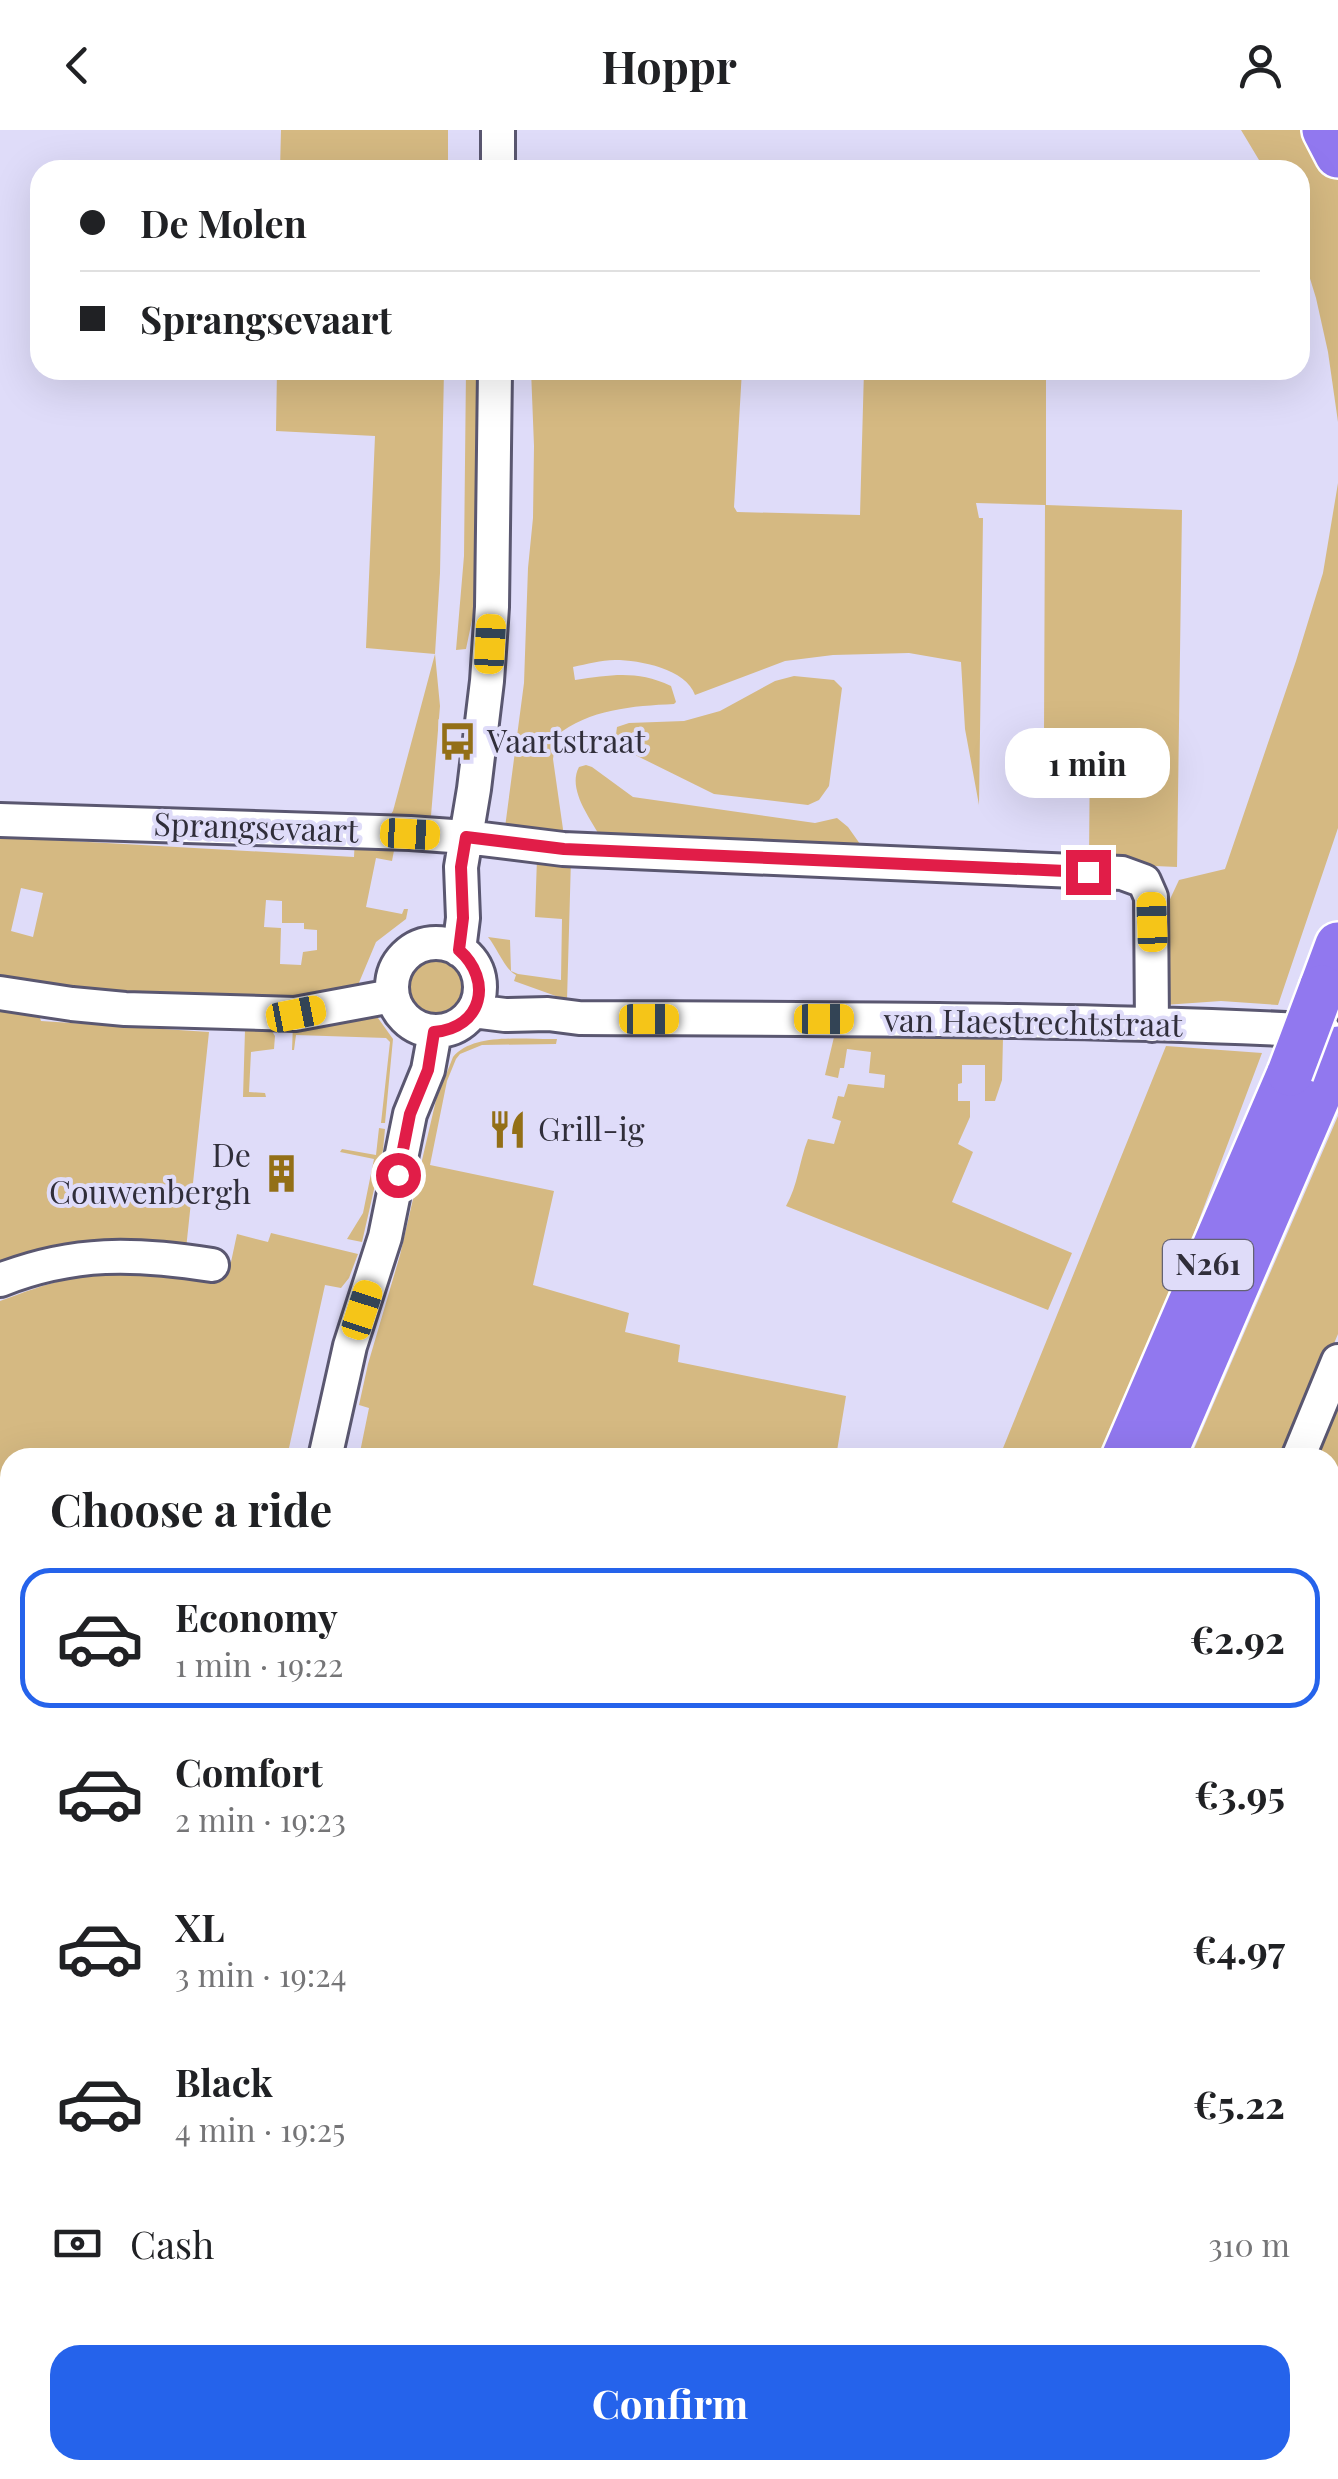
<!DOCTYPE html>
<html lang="en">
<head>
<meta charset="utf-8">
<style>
  body { margin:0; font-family:"Playfair Display",serif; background:#f6f6f6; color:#202124; height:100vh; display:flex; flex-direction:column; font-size:38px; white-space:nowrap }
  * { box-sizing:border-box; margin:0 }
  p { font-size:32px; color:#757577 }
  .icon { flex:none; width:55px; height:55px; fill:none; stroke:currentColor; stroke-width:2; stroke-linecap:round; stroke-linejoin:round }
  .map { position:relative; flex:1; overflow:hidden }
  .details { position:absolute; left:0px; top:1318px; width:1340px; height:1032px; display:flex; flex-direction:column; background:#fff; border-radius:30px 30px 0 0; box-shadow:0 10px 40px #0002 }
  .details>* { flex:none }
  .top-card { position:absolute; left:30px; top:30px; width:1280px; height:220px; border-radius:30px; box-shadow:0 10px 40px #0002; display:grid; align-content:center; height:220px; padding:0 50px; background:#fff }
  .end { position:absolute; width:45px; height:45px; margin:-22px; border:12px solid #e11d48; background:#fff; box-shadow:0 0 0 5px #fff }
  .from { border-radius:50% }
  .bubble { position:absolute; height:70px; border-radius:30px; background:#fff; box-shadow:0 10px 40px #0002; font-size:32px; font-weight:700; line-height:70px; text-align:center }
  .car { position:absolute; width:30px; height:60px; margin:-30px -15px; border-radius:12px; box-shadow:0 0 8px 2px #0007; background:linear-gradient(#f5c518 24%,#345 0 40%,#f5c518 0 76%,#345 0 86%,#f5c518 0) }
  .top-card b { display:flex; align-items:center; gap:35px; height:95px; font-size:38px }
  .top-card b+b { border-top:2px solid #e0e0e0 }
  .top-card i { width:25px; height:25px; background:#202124 }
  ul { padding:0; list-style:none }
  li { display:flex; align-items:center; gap:30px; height:140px; margin:0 20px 15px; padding:0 30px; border:5px solid transparent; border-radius:30px }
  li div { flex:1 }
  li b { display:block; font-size:38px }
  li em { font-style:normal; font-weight:700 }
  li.current { border-color:#2563eb }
  li>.icon { width:90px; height:90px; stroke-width:1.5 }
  h2 { padding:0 50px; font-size:45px; line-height:120px }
  .pay { display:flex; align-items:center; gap:25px; height:110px; padding:0 50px; font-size:38px }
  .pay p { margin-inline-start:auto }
  .action { display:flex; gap:20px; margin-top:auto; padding:20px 50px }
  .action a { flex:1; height:115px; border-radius:30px; background:#2563eb; color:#fff; font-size:40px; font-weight:700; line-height:115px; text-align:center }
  header { display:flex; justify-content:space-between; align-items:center; height:130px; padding:0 50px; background:#fff; font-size:45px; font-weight:700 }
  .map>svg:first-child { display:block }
  .green { fill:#d5b982; fill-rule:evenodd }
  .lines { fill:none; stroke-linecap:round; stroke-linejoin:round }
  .minor-casing { stroke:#5a5770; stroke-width:38 }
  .highway-casing { stroke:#fff; stroke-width:50 }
  .minor { stroke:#fff; stroke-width:32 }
  .highway { stroke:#9178ef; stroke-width:45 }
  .highway-bridge-casing { stroke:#fff; stroke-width:50; stroke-linecap:butt }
  .highway-bridge { stroke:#9178ef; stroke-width:45 }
  .route { stroke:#e11d48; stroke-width:12 }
  .labels { text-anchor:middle; stroke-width:8; stroke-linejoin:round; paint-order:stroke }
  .shield { fill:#dfdcf9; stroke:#646273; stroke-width:2.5 }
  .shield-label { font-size:30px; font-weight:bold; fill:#302e3a }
  .poi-label { font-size:32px; fill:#302e3a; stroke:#dfdcf9; text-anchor:start }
  .street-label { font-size:32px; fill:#302e3a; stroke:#dfdcf9 }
</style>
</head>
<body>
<header><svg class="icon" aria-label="back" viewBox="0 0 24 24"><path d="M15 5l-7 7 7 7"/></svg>Hoppr<svg class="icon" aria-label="person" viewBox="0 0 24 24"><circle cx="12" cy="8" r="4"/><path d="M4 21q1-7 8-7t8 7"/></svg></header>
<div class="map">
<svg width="1338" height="2349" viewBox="0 0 1338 2349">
  <rect width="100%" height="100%" fill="#dfdcf9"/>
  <!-- green -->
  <path class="green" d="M281,0H448V40H280Z
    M1241,0H1314L1338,49V292L1328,222L1316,168L1300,116V40H1265Z
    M277,240H444L440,443L435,524L440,576L430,698L384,695L393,681L435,524L366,518L375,306L276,301Z
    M466,240H483L480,471H476L466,519L456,520L464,426Z
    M531,240H742L734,377L737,382L860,385L864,240H1046V375L1182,380L1177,737L1089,733L1090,604L1044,602L1045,375L976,373L979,388H983L979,675L965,599L961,532L909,523L833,525L785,531L695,565C686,539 640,530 615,530C601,530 587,534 573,537L575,550C612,545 636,540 671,556L676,572L674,574C633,576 589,579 556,606L553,629L564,706L504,705L524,553L528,438L533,388L534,316Z
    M1338,353V698L1278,875L1221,871L1164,875V782L1179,750L1225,739L1296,531L1323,443Z
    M794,546L834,550L842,558L829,656L819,670L808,675L714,664L623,619L615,612L617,597L629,593L684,591L720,581L775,551Z
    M586,635L592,637L633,667L815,693L837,688L848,697L865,721L601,708C590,688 567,659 579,637Z
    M0,707L354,727L355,707L396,710L392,731L376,728L366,777L402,784L404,779H408L406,789L376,812L358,855L314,866L304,871L107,867L0,848ZM21,758L43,763L33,807L11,801ZM266,770L282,771V793H304V799L317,800V820L303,822L301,835L280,834L281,798L264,797Z
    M537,728L571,729L567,870L514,851L516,845C506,841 497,818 488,807L510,810L511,841L518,844L561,850L562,789L535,787Z
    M408 856a27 27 0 1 1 54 0a27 27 0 1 1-54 0Z
    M0,879L40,888L41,891L209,902L186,1119L0,1139Z
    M366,881L378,888L393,909L385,993H381L390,912L386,908L296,905L294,920H292L293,893Z
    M245,900L272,901L275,906L274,919L251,922L249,962L265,963L266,967H243Z
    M834,907L1003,908L1002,950L995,971H985V935H962V953L958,954V971H970V987L958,1014L973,1022L952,1072L1072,1123L1048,1180L786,1076C798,1055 799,1032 808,1009L834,1014L841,991L832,988L838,966L844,967L848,954L884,958L885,945L869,943L871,922L847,919L844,938H840L838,948L825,945Z
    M557,909L556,914L482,915L460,924L456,929L447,951L430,1035L554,1061L533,1155L629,1183L625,1202L680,1215L678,1232L846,1266L836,1327H359L369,1278L359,1275L368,1234L400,1125L436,970L453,927C474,902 526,910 557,909Z
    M1166,916L1262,923L1176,1151L1101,1327L999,1328Z
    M1338,986V1204L1286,1327L1190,1328Z
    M379,998L385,999L383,1020L362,1112L347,1109L363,1083L374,1029L340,1022L342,1019L376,1025Z
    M271,1103L358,1124L349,1148L341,1158L325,1155L287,1327L10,1328V1494L0,1501V1171C22,1163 45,1154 69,1149C115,1141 166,1144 212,1151L219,1129L231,1132L237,1104L268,1112Z
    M1338,1253V1524L1330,1553V1328H1308Z
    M1338,1613V1956H1330V1638Z
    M10,1662V2340H156L155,2349H0V1776Z
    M1338,1960V2349H1235L1234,2340H1330V1961Z
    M223,2340H750L749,2349H223Z"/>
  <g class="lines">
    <defs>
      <path id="minor" d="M498,40V0
        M0,690L410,703L466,707L563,719L1122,743L1144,751L1151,767L1152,895
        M392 857a44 44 0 1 1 88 0a44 44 0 1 1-88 0Z
        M459,820L463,788L461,737L474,659L487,551L492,477L495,240
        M0,863L72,874L125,879L295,884L392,866
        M473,881L505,885L548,884L579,888C827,889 1076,888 1324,901
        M0,1150C74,1121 135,1123 212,1135
        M325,1328L350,1216L385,1107L410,984L428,940L435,902
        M1298,1328L1338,1231
        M0,1515L10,1508
        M0,1610V1644
        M914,2340L915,2349
        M188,2349L189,2340"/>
      <path id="highway" d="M1325,0L1338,25
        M1322,858L1338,815
        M1124,1328L1290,943
        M1162,1328L1338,919
        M783,2349L785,2340
        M818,2349L820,2340
        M864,2349V2340"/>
    </defs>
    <!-- minor casing -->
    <use href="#minor" class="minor-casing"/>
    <!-- highway casing -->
    <use href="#highway" class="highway-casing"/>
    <!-- minor -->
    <use href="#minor" class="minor"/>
    <!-- highway -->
    <use href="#highway" class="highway"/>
    <defs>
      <path id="highway-bridge" d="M1290,943L1322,858"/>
    </defs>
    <!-- highway-bridge casing -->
    <use href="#highway-bridge" class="highway-bridge-casing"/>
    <!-- highway-bridge -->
    <use href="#highway-bridge" class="highway-bridge"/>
  </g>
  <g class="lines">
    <!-- route -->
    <path class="route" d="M398,1045L410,984L428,940L434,902C483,898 493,850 459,820L463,788L461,737L466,707L564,719L1088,742"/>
  </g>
  <!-- icons -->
  <defs>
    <symbol id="bus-bare" viewBox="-9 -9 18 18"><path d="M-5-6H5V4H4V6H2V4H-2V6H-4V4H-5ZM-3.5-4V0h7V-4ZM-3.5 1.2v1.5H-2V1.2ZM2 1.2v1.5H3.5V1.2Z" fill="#936f17" stroke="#dfdcf9" stroke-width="2.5" paint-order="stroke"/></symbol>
    <symbol id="restaurant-bare" viewBox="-9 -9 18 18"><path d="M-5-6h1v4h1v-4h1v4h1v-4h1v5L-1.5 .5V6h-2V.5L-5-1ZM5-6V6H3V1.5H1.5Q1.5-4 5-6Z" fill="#936f17" stroke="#dfdcf9" stroke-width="2.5" paint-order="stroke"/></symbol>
    <symbol id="building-bare" viewBox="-9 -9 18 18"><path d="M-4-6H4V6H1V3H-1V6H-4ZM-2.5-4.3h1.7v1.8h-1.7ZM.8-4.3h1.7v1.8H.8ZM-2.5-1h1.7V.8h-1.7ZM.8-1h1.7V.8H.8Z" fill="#936f17" stroke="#dfdcf9" stroke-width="2.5" paint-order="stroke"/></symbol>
  </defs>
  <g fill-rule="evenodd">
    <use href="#bus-bare" x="430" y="584" width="55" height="55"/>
    <use href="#restaurant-bare" x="480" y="972" width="55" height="55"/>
    <use href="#building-bare" x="254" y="1016" width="55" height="55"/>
  </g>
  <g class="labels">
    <!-- shield labels -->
    <rect class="shield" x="1163" y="1110" width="90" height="50" rx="8"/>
    <g class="shield-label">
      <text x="1208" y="1145">N261</text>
    </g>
    <!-- poi labels -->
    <g class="poi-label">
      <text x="487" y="623">Vaartstraat</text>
      <text x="538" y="1011">Grill-ig</text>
      <text x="251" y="1037" text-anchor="end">De<tspan x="251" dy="37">Couwenbergh</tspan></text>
    </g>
    <!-- street labels -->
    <g class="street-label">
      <text transform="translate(256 698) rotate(2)" y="11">Sprangsevaart</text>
      <text transform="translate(1033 893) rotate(1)" y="11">van Haestrechtstraat</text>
    </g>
  </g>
</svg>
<i class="end from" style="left:398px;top:1045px"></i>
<i class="end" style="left:1088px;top:742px"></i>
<div class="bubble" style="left:1005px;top:598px;width:165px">1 min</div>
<i class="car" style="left:490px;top:514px;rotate:3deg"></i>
<i class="car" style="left:410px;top:704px;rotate:93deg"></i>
<i class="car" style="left:1152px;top:792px;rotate:358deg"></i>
<i class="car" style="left:296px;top:884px;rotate:79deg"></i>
<i class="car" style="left:649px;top:889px;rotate:90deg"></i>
<i class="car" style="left:824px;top:889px;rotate:90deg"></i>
<i class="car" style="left:362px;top:1180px;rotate:18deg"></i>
<div class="top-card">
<b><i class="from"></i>De Molen</b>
<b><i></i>Sprangsevaart</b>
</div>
<section class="details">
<h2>Choose a ride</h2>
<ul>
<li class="current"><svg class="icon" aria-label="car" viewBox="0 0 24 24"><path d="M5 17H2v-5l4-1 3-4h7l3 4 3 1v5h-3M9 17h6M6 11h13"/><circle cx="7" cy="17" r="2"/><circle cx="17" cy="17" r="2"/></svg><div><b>Economy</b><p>1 min · 19:22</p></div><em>€2.92</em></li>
<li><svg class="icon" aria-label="car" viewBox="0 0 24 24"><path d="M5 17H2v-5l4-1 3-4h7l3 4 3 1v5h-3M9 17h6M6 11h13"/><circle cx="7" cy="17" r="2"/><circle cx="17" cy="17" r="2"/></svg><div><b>Comfort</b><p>2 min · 19:23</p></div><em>€3.95</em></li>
<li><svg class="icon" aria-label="car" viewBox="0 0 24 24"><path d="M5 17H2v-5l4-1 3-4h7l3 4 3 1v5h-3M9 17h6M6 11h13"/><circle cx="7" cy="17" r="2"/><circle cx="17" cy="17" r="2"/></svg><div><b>XL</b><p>3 min · 19:24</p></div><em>€4.97</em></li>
<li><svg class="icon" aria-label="car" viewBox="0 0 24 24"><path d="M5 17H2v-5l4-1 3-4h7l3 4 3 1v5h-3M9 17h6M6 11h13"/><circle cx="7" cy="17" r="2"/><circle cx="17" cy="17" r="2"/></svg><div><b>Black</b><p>4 min · 19:25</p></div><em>€5.22</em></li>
</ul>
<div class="pay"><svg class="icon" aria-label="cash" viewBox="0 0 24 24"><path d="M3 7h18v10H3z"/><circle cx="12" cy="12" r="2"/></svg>Cash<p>310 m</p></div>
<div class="action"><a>Confirm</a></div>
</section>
</div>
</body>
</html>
